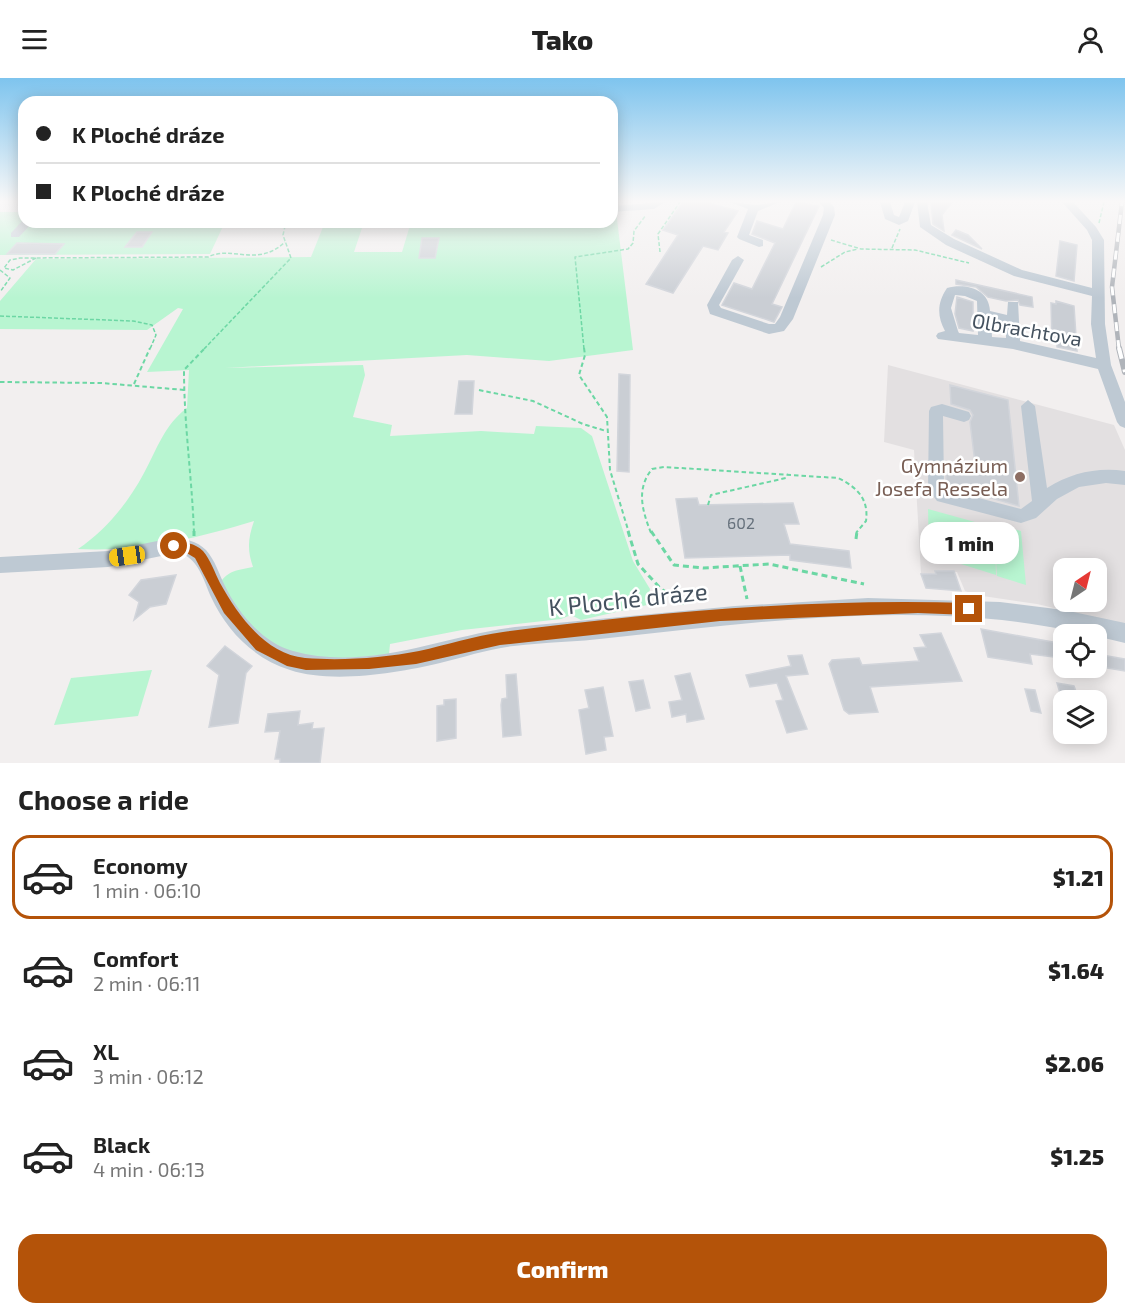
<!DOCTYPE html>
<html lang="en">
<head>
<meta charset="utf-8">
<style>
  body { margin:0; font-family:"Exo 2",sans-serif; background:#f2f2f2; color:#222; height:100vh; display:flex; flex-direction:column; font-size:22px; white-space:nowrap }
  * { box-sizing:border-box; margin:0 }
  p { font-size:20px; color:#767676 }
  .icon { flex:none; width:33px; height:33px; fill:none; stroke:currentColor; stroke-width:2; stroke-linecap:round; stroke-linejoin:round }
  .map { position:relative; height:685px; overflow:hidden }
  .side { display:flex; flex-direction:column; background:#fff; flex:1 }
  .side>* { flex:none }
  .top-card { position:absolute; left:18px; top:18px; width:600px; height:132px; border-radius:18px; box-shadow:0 3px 15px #0003; display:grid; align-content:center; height:132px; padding:0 18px; background:#fff }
  .needle { width:39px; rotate:35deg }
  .fabs { position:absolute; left:1053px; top:480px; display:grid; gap:12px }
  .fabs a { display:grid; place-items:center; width:54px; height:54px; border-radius:12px; background:#fff; box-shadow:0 3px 15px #0003; font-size:30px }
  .end { position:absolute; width:27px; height:27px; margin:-14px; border:8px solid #b45309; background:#fff; box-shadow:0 0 0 3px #fff }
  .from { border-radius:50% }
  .bubble { position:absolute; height:42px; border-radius:18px; background:#fff; box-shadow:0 3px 15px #0003; font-size:20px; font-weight:800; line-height:42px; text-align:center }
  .car { position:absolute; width:18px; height:36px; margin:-18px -9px; border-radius:8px; box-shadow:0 0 4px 2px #0007; background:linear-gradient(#f5c518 24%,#345 0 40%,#f5c518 0 76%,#345 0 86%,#f5c518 0) }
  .top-card b { display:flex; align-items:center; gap:21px; height:57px; font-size:22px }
  .top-card b+b { border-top:2px solid #e0e0e0 }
  .top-card i { width:15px; height:15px; background:#222 }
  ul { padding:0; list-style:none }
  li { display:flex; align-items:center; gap:18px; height:84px; margin:0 12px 9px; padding:0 6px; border:3px solid transparent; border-radius:18px }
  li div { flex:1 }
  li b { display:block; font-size:22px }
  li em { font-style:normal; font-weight:800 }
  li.on { border-color:#b45309 }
  li>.icon { width:54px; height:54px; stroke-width:1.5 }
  h2 { padding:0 18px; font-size:27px; line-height:72px }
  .primary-button { display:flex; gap:12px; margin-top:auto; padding:12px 18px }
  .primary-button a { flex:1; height:69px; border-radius:18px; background:#b45309; color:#fff; font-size:24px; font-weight:800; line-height:69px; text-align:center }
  header { display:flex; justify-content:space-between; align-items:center; height:78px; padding:0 18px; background:#fff; font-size:27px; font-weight:800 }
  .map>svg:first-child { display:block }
  .education { fill:#e3e0e1; fill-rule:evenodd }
  .green { fill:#b8f5d1 }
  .building { fill:#caced4; stroke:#d2d5db; stroke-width:1.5 }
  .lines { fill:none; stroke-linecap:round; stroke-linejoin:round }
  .path-far2 { stroke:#6cd7a4; stroke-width:1.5; stroke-dasharray:4 2; stroke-linecap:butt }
  .path-far1 { stroke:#6cd7a4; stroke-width:2; stroke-dasharray:4.5 3; stroke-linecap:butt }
  .path { stroke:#6cd7a4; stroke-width:3; stroke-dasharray:6 4; stroke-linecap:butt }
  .minor { fill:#bec9d3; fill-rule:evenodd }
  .rail-far1-casing { stroke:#b0b4ba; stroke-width:4.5 }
  .rail-casing { stroke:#b0b4ba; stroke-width:6 }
  .rail-far1 { stroke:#fff; stroke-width:3; stroke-dasharray:9; stroke-linecap:butt }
  .rail { stroke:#fff; stroke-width:4; stroke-dasharray:11; stroke-linecap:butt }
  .route { fill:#b45309 }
  .education-dot { fill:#8d6e63; stroke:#fff; stroke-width:2 }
  .labels { text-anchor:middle; stroke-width:5; stroke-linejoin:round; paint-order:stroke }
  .number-label { font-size:16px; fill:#66717c }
  .street-label { font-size:20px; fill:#45525f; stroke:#fff }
  .education-label { font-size:20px; fill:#785e54; stroke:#fff; text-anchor:end }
  .near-street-label { font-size:24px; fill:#45525f; stroke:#fff }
</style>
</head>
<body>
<header><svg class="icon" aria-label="menu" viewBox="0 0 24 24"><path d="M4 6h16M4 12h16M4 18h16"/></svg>Tako<svg class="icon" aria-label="person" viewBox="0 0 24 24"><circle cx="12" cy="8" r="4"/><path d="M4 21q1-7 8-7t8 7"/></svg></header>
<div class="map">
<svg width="1125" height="685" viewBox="0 0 1125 685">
  <rect width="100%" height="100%" fill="#f2efef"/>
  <!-- education -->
  <path class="education" d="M888,287L1114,347L1125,372V547L1037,526L976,517L965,513L957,494L921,496L914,372L884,364ZM1064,490H1096V524H1064Z"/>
  <!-- green -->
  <path class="green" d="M612,133H616L633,272L549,283L467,277L225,290L363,287L365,297L353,339L392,347L390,358L481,353L534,356L536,348L581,350L592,358L633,483L650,511L647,527L581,542L571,537L561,541L462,552L390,566L389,576C358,580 296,586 270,566C249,550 235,527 220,505C228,492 239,492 253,489C247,472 248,460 254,443C194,461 140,474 78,471C106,452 128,425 144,395C157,371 165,346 187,330L189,292L147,294L183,231L178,230L147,252L0,251V223L36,181L311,179L325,144H364L354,174H402L411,144H612Z
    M0,134H18L24,138V144H225L210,176L0,177Z
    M928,431L993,449L994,446L1021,453L1026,507L997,498L995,466L996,497L929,476Z
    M152,592L138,638L54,647L71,600Z"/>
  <!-- building -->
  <path class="building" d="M683,124H705L738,133L724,154L728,155L718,172L703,168L673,215L646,206L678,157L663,152Z
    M796,124L819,128L772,226L782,229L774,244L722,227L734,205L752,211L775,165L752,156L757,143L783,151Z
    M931,124H952L942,137L944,153L933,146Z
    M956,152L968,157L982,171L952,157Z
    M137,154H152L142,169H125Z
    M422,160H439L435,180H419Z
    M1060,163L1077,167L1074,203L1056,198Z
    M17,165L64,166L55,176H7Z
    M956,202L1032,219L1033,229L1020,227L1018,222L1006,223L988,219L976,209L956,206Z
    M957,219L973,224V253L959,250L955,236Z
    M1056,223L1074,228L1077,273L1057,269V266L1052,264L1051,225L1056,226Z
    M619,296L630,297L629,394L617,393Z
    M459,303H474L472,336H455Z
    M950,307L1008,322L1019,428L946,407V385L976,393L970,344L973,337L970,332L951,326Z
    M697,420L699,427L793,425L799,446H784L790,466L849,473L851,490L790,482V477L685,480L676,421Z
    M935,493H954L961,513L926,510L921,496H936Z
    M176,497L166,526L150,529L134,542L139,524L129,517L141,502Z
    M981,551L1058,565L1063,580L1030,576L1032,586L988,579Z
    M941,555L962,603L870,609L878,634L849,636L844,632L829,586L832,582L859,580L862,587L919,583L914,570L926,569L920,557Z
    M225,568L252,588L246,595L238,645L209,649L219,597L207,588Z
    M1096,576L1125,581V593L1096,588Z
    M802,577L808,596L786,598L807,651L787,655L776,623L783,622L777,605L750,609L746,597L791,588L788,578Z
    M690,595L704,641L687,644L686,636L672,639L669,624L682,622L675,598Z
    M516,596L521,657L503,659L501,627L502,621L507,620L506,597Z
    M643,602L650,630L636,633L629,604Z
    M1057,605L1074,608L1079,622H1062Z
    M603,609L613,658L604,659L606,672L586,676L579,632L589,630L585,612Z
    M1025,611L1035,612L1041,635L1031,633Z
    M456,621V660L437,663V628L444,627V622Z
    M300,633L298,647L313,645L312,651L324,650L320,685H280V681H275L280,653L265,654L268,636Z"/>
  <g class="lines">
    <!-- path-far2 -->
    <path class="path-far2" d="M1099,145L1104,124
      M831,162L861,171L915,172L969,185
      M892,170L900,151
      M660,174L658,156L680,124
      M36,180L13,192L4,190L10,182L20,180L208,179C232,167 257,190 285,164
      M821,189L845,174L858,171
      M0,192L10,200L0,214
      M0,238L133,243L152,247L156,257L150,271
      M204,271L291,180L283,157L286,144
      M584,271L575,179L628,171L633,165L634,153L646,137"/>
    <!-- path-far1 -->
    <path class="path-far1" d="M584,270L585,277L579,297L607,339L610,392L629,455
      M0,304L101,305L185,312
      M134,306L150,270
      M479,312L533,323L583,346L606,353
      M708,427L711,417L786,400L788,396
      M194,455C192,400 184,347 184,292L205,270
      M651,455C642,432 636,411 652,391L664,389L838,400C857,409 869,421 866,443L856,455"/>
    <!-- path -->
    <path class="path" d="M194,453V458
      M628,453L638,486L661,511L686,527
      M651,453L674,487L703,490L769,486L864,506
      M856,461L857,453
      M740,488L747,521"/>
    <!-- minor -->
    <path class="minor" d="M665,124L654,131L612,134V128Z
      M730,124L756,127L780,124L758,133L749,157L763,162V168L759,169L739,161L737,159L748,131Z
      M819,124H830L834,129L835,137L793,241L784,253L769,256L710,236L707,227L732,182L738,178L744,182L719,227L721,230L769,246H775L780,239L823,137L824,130Z
      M880,124H890L894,137L899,139L905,124H915L908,143L899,147L885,141Z
      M917,124H927L931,147L954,161L1022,192L1092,210V162L1087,152L1062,124H1073L1096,149L1104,162L1105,246L1111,287L1125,324V350L1120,348L1117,344L1098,291L1013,271L938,261L936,258L938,255L945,253C937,238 937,225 947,210C966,205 989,211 990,233L1007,237L1008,224H1018L1020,263L1096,280L1091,246L1092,218L1014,198L946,167L920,149ZM955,217L965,218L977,223L978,257L959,255L958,253L951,230ZM991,242L1006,246V260L992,259Z
      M24,141V144H33L19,159H11V155Z
      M1028,322L1035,328L1047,410C1071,395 1097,389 1125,393V407L1106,405L1079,409L1057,421L1036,440L1021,445L937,423L928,411L929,333L931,329L942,326L969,334L971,338L969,342L964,344L943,338L944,408L948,412L1021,431L1032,423L1021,328Z
      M172,460C184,460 197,463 206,472C215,482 219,496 225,508C238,535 263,565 293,573C367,594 443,558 515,549L735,528L868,520L1000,524L1064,532L1125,545V565C1085,555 1045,547 1002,542C871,528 739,546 609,560C577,564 545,564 514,568C488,571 465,579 440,585C398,595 332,606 290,592C253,580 227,553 211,519C204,503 200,486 185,477H166L108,489L0,495V479L108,473Z"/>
    <defs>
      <path id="rail-far1" d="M1119,271L1112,209L1122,124"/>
      <path id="rail" d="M1119,270L1125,294"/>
    </defs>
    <!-- rail-far1 casing -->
    <use href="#rail-far1" class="rail-far1-casing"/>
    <!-- rail casing -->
    <use href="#rail" class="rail-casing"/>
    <!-- rail-far1 -->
    <use href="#rail-far1" class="rail-far1"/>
    <!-- rail -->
    <use href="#rail" class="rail"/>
  </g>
  <!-- sky -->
  <linearGradient id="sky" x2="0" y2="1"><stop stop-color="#7ec4ee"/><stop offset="0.56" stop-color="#f9f8f8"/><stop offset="1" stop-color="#f9f8f8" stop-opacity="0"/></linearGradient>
  <rect width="1125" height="220" fill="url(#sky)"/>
  <!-- route -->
  <path class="route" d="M174,463C184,464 195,465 203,473C210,481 215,495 220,505C238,537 265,576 305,580C341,583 384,580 419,573C446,567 474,558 503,554C656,534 814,520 969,525L975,531L969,537L918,535L720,543L500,567L416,586L369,591L306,592L287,588L256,572L224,535L195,480L185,474L170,472L168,468Z"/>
  <!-- markers -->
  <circle class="education-dot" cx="1020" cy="399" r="6"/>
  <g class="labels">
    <!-- number labels -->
    <g class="number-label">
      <text x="741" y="451">602</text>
    </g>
    <!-- street labels -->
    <g class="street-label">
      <text transform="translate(1027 252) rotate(10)" y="7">Olbrachtova</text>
    </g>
    <!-- education labels -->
    <g class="education-label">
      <text x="1008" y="395">Gymnázium<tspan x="1008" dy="23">Josefa Ressela</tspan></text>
    </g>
    <!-- near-street labels -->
    <g class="near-street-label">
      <text transform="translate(628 522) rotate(-6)" y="8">K Ploché dráze</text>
    </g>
  </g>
</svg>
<div class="fabs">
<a><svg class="needle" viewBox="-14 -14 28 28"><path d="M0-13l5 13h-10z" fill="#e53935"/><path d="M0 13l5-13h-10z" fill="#767676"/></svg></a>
<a><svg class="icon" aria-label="locate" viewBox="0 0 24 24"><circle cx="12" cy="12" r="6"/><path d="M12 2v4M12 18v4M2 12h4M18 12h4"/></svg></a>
<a><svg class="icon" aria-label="layers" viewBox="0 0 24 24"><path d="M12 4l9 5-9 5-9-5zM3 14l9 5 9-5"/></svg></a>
</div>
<i class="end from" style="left:174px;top:468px"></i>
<i class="end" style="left:969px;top:531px"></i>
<div class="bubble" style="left:920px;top:444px;width:99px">1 min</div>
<i class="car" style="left:127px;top:478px;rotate:262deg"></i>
<div class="top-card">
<b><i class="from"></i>K Ploché dráze</b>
<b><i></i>K Ploché dráze</b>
</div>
</div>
<section class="side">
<h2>Choose a ride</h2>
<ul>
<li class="on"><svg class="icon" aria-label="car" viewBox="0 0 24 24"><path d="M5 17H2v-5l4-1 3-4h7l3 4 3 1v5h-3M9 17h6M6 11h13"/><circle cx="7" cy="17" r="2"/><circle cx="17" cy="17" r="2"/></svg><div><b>Economy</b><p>1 min · 06:10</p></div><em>$1.21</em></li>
<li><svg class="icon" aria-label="car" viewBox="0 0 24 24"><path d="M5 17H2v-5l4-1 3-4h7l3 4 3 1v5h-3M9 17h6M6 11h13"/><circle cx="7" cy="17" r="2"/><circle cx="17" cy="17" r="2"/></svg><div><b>Comfort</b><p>2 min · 06:11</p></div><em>$1.64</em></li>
<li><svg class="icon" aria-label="car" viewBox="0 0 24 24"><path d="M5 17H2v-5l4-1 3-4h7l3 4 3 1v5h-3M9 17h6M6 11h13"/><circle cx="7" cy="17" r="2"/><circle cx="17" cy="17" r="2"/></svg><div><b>XL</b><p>3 min · 06:12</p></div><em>$2.06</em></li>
<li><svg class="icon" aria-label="car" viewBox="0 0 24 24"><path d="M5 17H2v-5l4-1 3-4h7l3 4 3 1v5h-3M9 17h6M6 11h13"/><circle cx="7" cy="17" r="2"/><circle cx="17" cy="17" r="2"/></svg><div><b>Black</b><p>4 min · 06:13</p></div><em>$1.25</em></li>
</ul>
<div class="primary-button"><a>Confirm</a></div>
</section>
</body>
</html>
